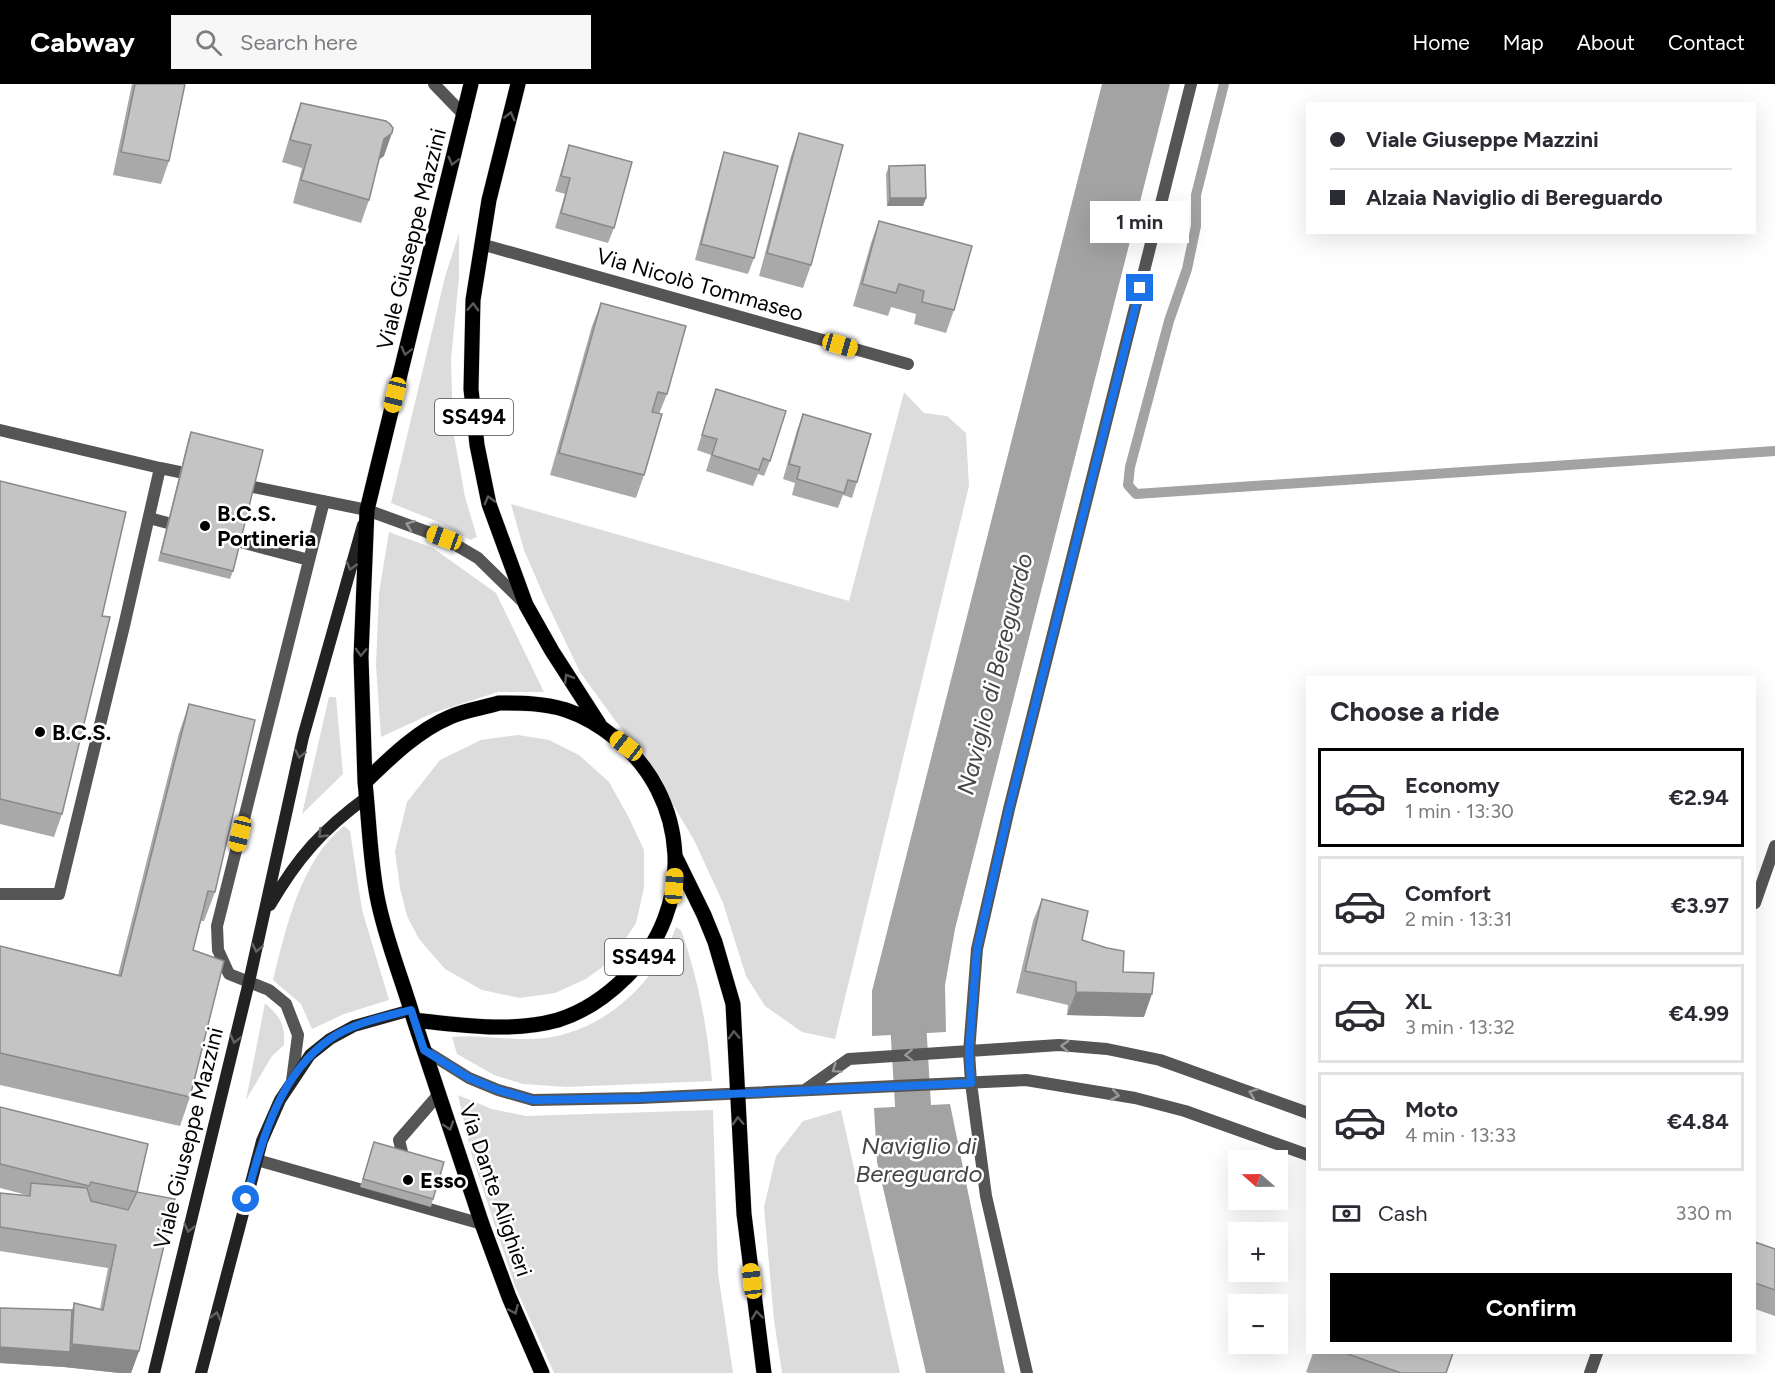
<!DOCTYPE html>
<html lang="en">
<head>
<meta charset="utf-8">
<style>
  body { margin:0; font-family:Figtree,sans-serif; background:#f7f7f7; color:#2b2b33; height:100vh; display:flex; flex-direction:column; font-size:22px; white-space:nowrap }
  * { box-sizing:border-box; margin:0 }
  p { font-size:20px; color:#7c7c81 }
  .icon { flex:none; width:33px; height:33px; fill:none; stroke:currentColor; stroke-width:2; stroke-linecap:round; stroke-linejoin:round }
  .map { position:relative; flex:1; overflow:hidden }
  .drawer { position:absolute; left:1306px; top:592px; width:450px; height:678px; display:flex; flex-direction:column; background:#fff; border-radius:0px; box-shadow:0 6px 24px #0002 }
  .drawer>* { flex:none }
  .top-card { position:absolute; left:1306px; top:18px; width:450px; height:132px; border-radius:0px; box-shadow:0 6px 24px #0002; display:grid; align-content:center; height:132px; padding:0 24px; background:#fff }
  .needle { width:39px; rotate:290deg }
  .controls { position:absolute; left:1228px; top:1066px; display:grid; gap:12px }
  .controls a { display:grid; place-items:center; width:60px; height:60px; border-radius:0px; background:#fff; box-shadow:0 6px 24px #0002; font-size:30px }
  .end { position:absolute; width:27px; height:27px; margin:-14px; border:8px solid #1a73e8; background:#fff; box-shadow:0 0 0 3px #fff }
  .from { border-radius:50% }
  .bubble { position:absolute; height:42px; border-radius:0px; background:#fff; box-shadow:0 6px 24px #0002; font-size:20px; font-weight:700; line-height:42px; text-align:center }
  .car { position:absolute; width:18px; height:36px; margin:-18px -9px; border-radius:8px; box-shadow:0 0 4px 2px #0007; background:linear-gradient(#f5c518 24%,#345 0 40%,#f5c518 0 76%,#345 0 86%,#f5c518 0) }
  .top-card b { display:flex; align-items:center; gap:21px; height:57px; font-size:22px }
  .top-card b+b { border-top:2px solid #e1e1e2 }
  .top-card i { width:15px; height:15px; background:#2b2b33 }
  ul { padding:0; list-style:none }
  li { display:flex; align-items:center; gap:18px; height:99px; margin:0 12px 9px; padding:0 12px; border:3px solid #e1e1e2; border-radius:0px }
  li div { flex:1 }
  li b { display:block; font-size:22px }
  li em { font-style:normal; font-weight:700 }
  li.selected { border-color:#000 }
  li>.icon { width:54px; height:54px; stroke-width:1.5 }
  h2 { padding:0 24px; font-size:27px; line-height:72px }
  .pay { display:flex; align-items:center; gap:15px; height:66px; padding:0 24px; font-size:22px }
  .pay p { margin-inline-start:auto }
  .button { display:flex; gap:12px; margin-top:auto; padding:12px 24px }
  .button a { flex:1; height:69px; border-radius:0px; background:#000; color:#fff; font-size:24px; font-weight:700; line-height:69px; text-align:center }
  header { display:flex; align-items:center; gap:36px; box-sizing:border-box; height:84px; padding:0 30px; background:#000; color:#fff }
  header strong { font-size:28px }
  nav { display:flex; gap:33px; margin-inline-start:auto; font-size:21px }
  .search { width:420px; height:54px; background:#f7f7f7; display:flex; align-items:center; gap:15px; box-sizing:border-box; padding:0 21px; border-radius:0px; color:#7c7c81; font-size:22px }
  .map>svg:first-child { display:block }
  .green { fill:#dcdcdc }
  .water { fill:#a3a3a3 }
  .lines { fill:none; stroke-linecap:round; stroke-linejoin:round }
  .stream { stroke:#a3a3a3; stroke-width:10 }
  .canal { stroke:#a3a3a3; stroke-width:36 }
  .primary-casing { stroke:#dbdbdb; stroke-width:16 }
  .lane { stroke:#555; stroke-width:12 }
  .street { stroke:#555; stroke-width:12 }
  .secondary { stroke:#222; stroke-width:12 }
  .primary { stroke:#000; stroke-width:15 }
  .wall { fill:#a9a9a9 }
  .shaded-wall { fill:#898989 }
  .building { fill:#c4c4c4; stroke:#898989; stroke-width:1.5 }
  .oneway { stroke:#595959 }
  .oneway2 { stroke:#999 }
  .oneway3 { stroke:#646464 }
  .route { stroke:#1a73e8; stroke-width:8 }
  .poi-dot { fill:#000; stroke:#fff; stroke-width:2 }
  .labels { text-anchor:middle; stroke-width:5; stroke-linejoin:round; paint-order:stroke }
  .shield { fill:#fff; stroke:#4c4c4c; stroke-width:1.5 }
  .shield-label { font-size:21px; font-weight:bold; fill:#000 }
  .street-label { font-size:22px; fill:#000; stroke:#fff }
  .poi-label { font-size:22px; font-weight:bold; fill:#000; stroke:#fff; text-anchor:start }
  .water-label { font-size:24px; font-style:italic; fill:#444; stroke:#fff }
</style>
</head>
<body>
<header>
<strong>Cabway</strong>
<div class="search"><svg class="icon" aria-label="search" viewBox="0 0 24 24"><circle cx="10" cy="10" r="6"/><path d="M15 15l6 6"/></svg>Search here</div>
<nav><a>Home</a><a>Map</a><a>About</a><a>Contact</a></nav>
</header>
<div class="map">
<svg width="1775" height="1289" viewBox="0 0 1775 1289">
  <rect width="100%" height="100%" fill="#fff"/>
  <!-- green -->
  <path class="green" d="M459,149V193L451,276L453,346L465,413L477,453L470,456L441,439L391,419L445,193Z
    M904,308L924,329L947,332L966,349L969,402L835,955L802,948L765,922L746,892L723,819L694,756L643,670L617,639L580,588L546,517L524,466L511,420L849,517Z
    M389,448L433,464L496,509L544,608H498L433,629L381,653L376,581L379,509Z
    M329,613H336L343,690L302,730Z
    M518,651L549,656L579,671L609,698L628,732L644,766V804L636,839L612,876L586,895L555,909L520,914L482,906L445,885L419,855L407,832L400,804L395,767L407,718L440,676L481,656Z
    M344,742L350,747L362,826L389,916L344,930L312,945L301,920L273,896C286,845 300,777 344,742Z
    M676,843L681,846C698,894 708,946 712,997L566,1003L523,1000L494,991L457,970L452,953C479,950 504,956 531,955C597,954 654,903 676,843Z
    M265,919C281,934 285,940 284,961L272,972L246,1016Z
    M458,1011L492,1025L526,1032L713,1026L718,1189L733,1289H554L515,1202L472,1072Z
    M841,1026L900,1289H782L774,1236L764,1123L776,1072L803,1037Z"/>
  <!-- water -->
  <path class="water" d="M1102,0H1170L955,845L945,901L946,948L872,952V907Z
    M950,1020L1005,1289H926L877,1078L874,1024Z"/>
  <g class="lines">
    <!-- stream -->
    <path class="stream" d="M1224,0L1196,111V142L1187,185L1169,237L1130,383L1128,401L1136,410L1775,367"/>
    <!-- canal -->
    <path class="canal" d="M917,902L908,938L914,1038L922,1070"/>
    <defs>
      <path id="primary" d="M518,0L489,116L473,216L471,305L477,361L489,420L526,521L552,567L599,640
        M499,619C522,619 544,619 566,626C584,632 599,641 614,653C690,712 696,825 627,892C608,911 584,928 558,936C512,949 461,941 414,936C402,894 385,855 377,812C370,775 369,736 365,698C390,674 417,647 450,633C465,626 483,624 499,619Z
        M365,698L361,573L367,426L471,0
        M676,774L704,831L715,858L733,920L744,1130L764,1289
        M414,936L482,1140L509,1213L542,1289"/>
    </defs>
    <!-- primary casing -->
    <use href="#primary" class="primary-casing"/>
    <!-- lane -->
    <path class="lane" d="M434,0L465,32
      M0,346L160,384
      M238,400L367,426L444,454L478,474L525,520
      M149,434L183,443
      M226,454L309,476
      M0,810H59L124,542L160,384L194,391
      M1755,819L1775,762
      M424,966L469,994L498,1006L533,1016L640,1014L1026,996L1135,1014L1185,1027L1308,1071
      M292,997L298,951L286,920L269,906L229,890L218,866L217,842L324,417
      M805,1006L849,975L1059,961L1107,965L1160,976L1308,1029
      M257,1076L482,1140
      M405,1080L399,1056L439,1010
      M1027,1289L986,1112L971,999L969,968L977,865L1009,725L1191,0
      M1590,1289L1597,1269"/>
    <!-- street -->
    <path class="street" d="M481,160L908,280"/>
    <!-- secondary -->
    <path class="secondary" d="M270,821C298,773 322,746 367,713
      M154,1289L249,898L303,653L363,441
      M201,1289L262,1057L280,1016L310,971L330,955L354,942L411,926"/>
    <!-- primary -->
    <use href="#primary" class="primary"/>
  </g>
  <!-- wall -->
  <path class="wall" d="M132,0H185L169,77L161,100L113,91Z
    M301,19L384,72L379,75L369,116L361,139L293,119L302,84L282,78L293,42Z
    M799,49L811,181L803,204L759,192L791,72Z
    M569,61L614,144L608,159L555,144L565,110L555,107L564,77Z
    M724,68L754,174L748,190L695,176L719,84Z
    M889,82L926,114L923,122H887L886,90Z
    M879,137L954,226L946,249L914,240L916,230L891,223L888,232L853,222L871,159Z
    M601,219L667,310L659,330L644,391L636,414L550,391L592,242Z
    M716,305L770,377L764,392L758,390L753,402L706,387L711,371L697,366Z
    M803,330L857,398L852,414L843,411L838,424L792,411L795,399L783,395L797,346Z
    M191,348L233,487L230,495L158,477L188,356Z
    M0,397L102,532L62,730L54,753L0,740Z
    M189,620L215,808L204,837H201L193,866L190,1013L180,1042L0,1001V862L118,891L179,649Z
    M1042,815L1082,856L1123,888L1144,933L1067,931L1068,921L1016,909L1033,837Z
    M0,1023L137,1109L139,1267L131,1289H120L64,1283L0,1279V1224L72,1226L74,1219L100,1225L108,1184L0,1167V1109L27,1111L0,1104Z
    M374,1058L433,1115L431,1123L360,1103Z
    M1755,1158L1775,1165V1232L1755,1225Z
    M1313,1269H1453L1446,1289H1309L1306,1288Z"/>
  <!-- shaded-wall -->
  <path class="shaded-wall" d="M392,49L384,72L376,78L384,55Z
    M890,114H926L923,122H887Z
    M1076,908L1152,910L1144,933L1067,931Z
    M72,1260L139,1267L131,1289H120L64,1283L0,1279V1263L70,1268Z"/>
  <!-- building -->
  <path class="building" d="M135,0H185L169,77L121,68Z
    M301,19L386,37L390,40L393,44L392,49L384,55L369,116L301,96L311,61L290,56Z
    M799,49L843,61L811,181L767,169Z
    M569,61L632,78L614,144L561,129L570,94L561,92Z
    M724,68L778,82L754,174L701,160Z
    M925,81L926,114H890L889,82Z
    M879,137L972,162L954,226L922,218L924,207L899,200L896,209L862,200Z
    M601,219L686,242L667,310L658,308L652,328L662,330L644,391L559,369Z
    M716,305L786,327L770,377L763,374L759,386L712,371L717,355L702,351Z
    M803,330L871,350L857,398L848,396L844,409L797,395L800,383L789,380Z
    M191,348L263,366L233,487L161,469Z
    M0,397L126,428L102,532L110,533L62,730L0,715Z
    M189,620L255,636L215,808L208,807L193,866L224,877L190,1013L0,969V862L121,892Z
    M1042,815L1088,827L1082,856L1107,864L1124,867L1123,888L1154,889L1152,910L1076,908V898L1025,887Z
    M0,1023L148,1060L137,1108L91,1098L89,1102L0,1080Z
    M374,1058L444,1078L433,1115L363,1095Z
    M31,1099L87,1104L91,1117L128,1126L137,1108L175,1115L139,1267L72,1260L74,1219L103,1226L116,1161L0,1143V1109L30,1112Z
    M1755,1158L1775,1165V1206L1755,1199Z
    M0,1224L72,1226L70,1268L0,1263Z
    M1345,1269H1453L1446,1289H1401Z"/>
  <!-- one-way arrows -->
  <defs><path id="oneway-chevron" d="M-2-3.5L2.5 0L-2 3.5" fill="none" stroke-width="1.6" stroke-linecap="round" stroke-linejoin="round" transform="scale(1.5)"/></defs>
  <g class="oneway">
    <use href="#oneway-chevron" transform="translate(510 32) rotate(-76)"/>
    <use href="#oneway-chevron" transform="translate(453 77) rotate(104)"/>
    <use href="#oneway-chevron" transform="translate(473 223) rotate(-88)"/>
    <use href="#oneway-chevron" transform="translate(406 267) rotate(104)"/>
    <use href="#oneway-chevron" transform="translate(489 416) rotate(-105)"/>
    <use href="#oneway-chevron" transform="translate(361 568) rotate(92)"/>
    <use href="#oneway-chevron" transform="translate(568 594) rotate(-122)"/>
    <use href="#oneway-chevron" transform="translate(734 951) rotate(-92)"/>
    <use href="#oneway-chevron" transform="translate(738 1037) rotate(-93)"/>
    <use href="#oneway-chevron" transform="translate(449 1042) rotate(72)"/>
    <use href="#oneway-chevron" transform="translate(514 1226) rotate(66)"/>
    <use href="#oneway-chevron" transform="translate(757 1231) rotate(-97)"/>
  </g>
  <g class="oneway2">
    <use href="#oneway-chevron" transform="translate(410 441) rotate(-160)"/>
    <use href="#oneway-chevron" transform="translate(1065 962) rotate(-177)"/>
    <use href="#oneway-chevron" transform="translate(909 971) rotate(178)"/>
    <use href="#oneway-chevron" transform="translate(836 985) rotate(145)"/>
    <use href="#oneway-chevron" transform="translate(1253 1009) rotate(-160)"/>
    <use href="#oneway-chevron" transform="translate(1115 1011) rotate(9)"/>
  </g>
  <g class="oneway3">
    <use href="#oneway-chevron" transform="translate(351 482) rotate(106)"/>
    <use href="#oneway-chevron" transform="translate(300 670) rotate(102)"/>
    <use href="#oneway-chevron" transform="translate(322 750) rotate(134)"/>
    <use href="#oneway-chevron" transform="translate(257 864) rotate(102)"/>
    <use href="#oneway-chevron" transform="translate(235 955) rotate(104)"/>
    <use href="#oneway-chevron" transform="translate(189 1144) rotate(104)"/>
    <use href="#oneway-chevron" transform="translate(216 1232) rotate(-76)"/>
  </g>
  <g class="lines">
    <!-- route -->
    <path class="route" d="M246,1115C262,1058 278,991 330,955C353,939 384,933 411,926L424,966L469,994L498,1006L533,1016L640,1014L971,999L969,968L977,865L1009,725L1140,204"/>
  </g>
  <!-- markers -->
  <g class="poi-dot">
    <circle cx="205" cy="442" r="6"/>
    <circle cx="40" cy="648" r="6"/>
    <circle cx="408" cy="1096" r="6"/>
  </g>
  <g class="labels">
    <!-- shield labels -->
    <g class="shield">
      <rect x="435" y="315" width="78" height="36" rx="4.5"/>
      <rect x="605" y="855" width="78" height="36" rx="4.5"/>
    </g>
    <g class="shield-label">
      <text x="474" y="340">SS494</text>
      <text x="644" y="880">SS494</text>
    </g>
    <!-- street labels -->
    <g class="street-label">
      <text transform="translate(411 155) rotate(-76)" y="8">Viale Giuseppe Mazzini</text>
      <text transform="translate(700 200) rotate(16)" y="8">Via Nicolò Tommaseo</text>
      <text transform="translate(188 1054) rotate(-76)" y="8">Viale Giuseppe Mazzini</text>
      <text transform="translate(496 1106) rotate(71)" y="8">Via Dante Alighieri</text>
    </g>
    <!-- poi labels -->
    <g class="poi-label">
      <text x="217" y="437">B.C.S.<tspan x="217" dy="25">Portineria</tspan></text>
      <text x="52" y="656">B.C.S.</text>
      <text x="420" y="1104">Esso</text>
    </g>
    <!-- water labels -->
    <g class="water-label">
      <text transform="translate(995 590) rotate(-76)" y="8">Naviglio di Bereguardo</text>
      <text x="919" y="1070">Naviglio di<tspan x="919" dy="28">Bereguardo</tspan></text>
    </g>
  </g>
</svg>
<div class="controls">
<a><svg class="needle" viewBox="-14 -14 28 28"><path d="M0-13l5 13h-10z" fill="#e53935"/><path d="M0 13l5-13h-10z" fill="#7c7c81"/></svg></a>
<a>+</a>
<a>−</a>
</div>
<i class="end from" style="left:246px;top:1115px"></i>
<i class="end" style="left:1140px;top:204px"></i>
<div class="bubble" style="left:1090px;top:117px;width:99px">1 min</div>
<i class="car" style="left:840px;top:261px;rotate:106deg"></i>
<i class="car" style="left:395px;top:311px;rotate:194deg"></i>
<i class="car" style="left:444px;top:454px;rotate:290deg"></i>
<i class="car" style="left:626px;top:662px;rotate:308deg"></i>
<i class="car" style="left:240px;top:750px;rotate:194deg"></i>
<i class="car" style="left:674px;top:802px;rotate:4deg"></i>
<i class="car" style="left:752px;top:1197px;rotate:353deg"></i>
<div class="top-card">
<b><i class="from"></i>Viale Giuseppe Mazzini</b>
<b><i></i>Alzaia Naviglio di Bereguardo</b>
</div>
<section class="drawer">
<h2>Choose a ride</h2>
<ul>
<li class="selected"><svg class="icon" aria-label="car" viewBox="0 0 24 24"><path d="M5 17H2v-5l4-1 3-4h7l3 4 3 1v5h-3M9 17h6M6 11h13"/><circle cx="7" cy="17" r="2"/><circle cx="17" cy="17" r="2"/></svg><div><b>Economy</b><p>1 min · 13:30</p></div><em>€2.94</em></li>
<li><svg class="icon" aria-label="car" viewBox="0 0 24 24"><path d="M5 17H2v-5l4-1 3-4h7l3 4 3 1v5h-3M9 17h6M6 11h13"/><circle cx="7" cy="17" r="2"/><circle cx="17" cy="17" r="2"/></svg><div><b>Comfort</b><p>2 min · 13:31</p></div><em>€3.97</em></li>
<li><svg class="icon" aria-label="car" viewBox="0 0 24 24"><path d="M5 17H2v-5l4-1 3-4h7l3 4 3 1v5h-3M9 17h6M6 11h13"/><circle cx="7" cy="17" r="2"/><circle cx="17" cy="17" r="2"/></svg><div><b>XL</b><p>3 min · 13:32</p></div><em>€4.99</em></li>
<li><svg class="icon" aria-label="car" viewBox="0 0 24 24"><path d="M5 17H2v-5l4-1 3-4h7l3 4 3 1v5h-3M9 17h6M6 11h13"/><circle cx="7" cy="17" r="2"/><circle cx="17" cy="17" r="2"/></svg><div><b>Moto</b><p>4 min · 13:33</p></div><em>€4.84</em></li>
</ul>
<div class="pay"><svg class="icon" aria-label="cash" viewBox="0 0 24 24"><path d="M3 7h18v10H3z"/><circle cx="12" cy="12" r="2"/></svg>Cash<p>330 m</p></div>
<div class="button"><a>Confirm</a></div>
</section>
</div>
</body>
</html>
